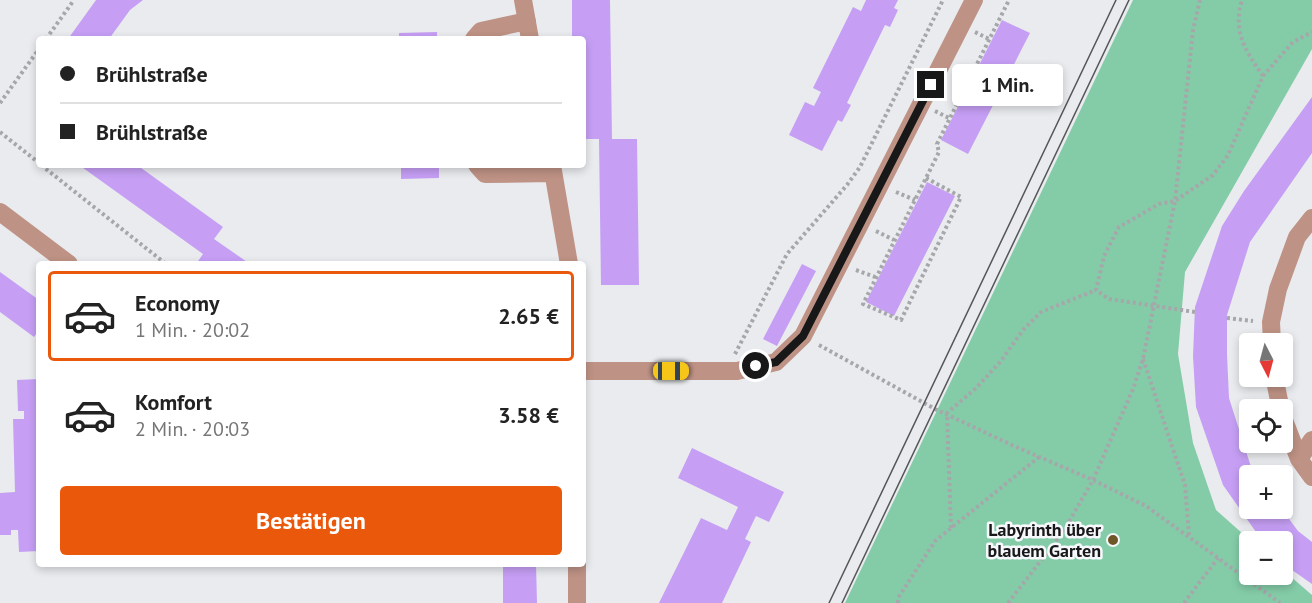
<!DOCTYPE html>
<html lang="de">
<head>
<meta charset="utf-8">
<style>
  body { margin:0; font-family:"PT Sans",sans-serif; background:#f6f6f6; color:#222; height:100vh; display:flex; flex-direction:column; font-size:22px; white-space:nowrap }
  * { box-sizing:border-box; margin:0 }
  p { font-size:20px; color:#767676 }
  .icon { flex:none; width:33px; height:33px; fill:none; stroke:currentColor; stroke-width:2; stroke-linecap:round; stroke-linejoin:round }
  .map { position:relative; flex:1; overflow:hidden }
  .details { position:absolute; left:36px; top:261px; width:550px; height:306px; display:flex; flex-direction:column; background:#fff; border-radius:6px; box-shadow:0 3px 9px #0003 }
  .details>* { flex:none }
  .guide { position:absolute; left:36px; top:36px; width:550px; height:132px; border-radius:6px; box-shadow:0 3px 9px #0003; display:grid; align-content:center; height:132px; padding:0 24px; background:#fff }
  .needle { width:39px; rotate:174deg }
  .tools { position:absolute; left:1239px; top:333px; display:grid; gap:12px }
  .tools a { display:grid; place-items:center; width:54px; height:54px; border-radius:6px; background:#fff; box-shadow:0 3px 9px #0003; font-size:30px }
  .end { position:absolute; width:27px; height:27px; margin:-14px; border:8px solid #181819; background:#fff; box-shadow:0 0 0 3px #fff }
  .from { border-radius:50% }
  .bubble { position:absolute; height:42px; border-radius:6px; background:#fff; box-shadow:0 3px 9px #0003; font-size:20px; font-weight:700; line-height:42px; text-align:center }
  .car { position:absolute; width:18px; height:36px; margin:-18px -9px; border-radius:8px; box-shadow:0 0 4px 2px #0007; background:linear-gradient(#f5c518 24%,#345 0 40%,#f5c518 0 76%,#345 0 86%,#f5c518 0) }
  .guide b { display:flex; align-items:center; gap:21px; height:57px; font-size:22px }
  .guide b+b { border-top:2px solid #e0e0e0 }
  .guide i { width:15px; height:15px; background:#222 }
  ul { padding:10px 0 0; list-style:none }
  li { display:flex; align-items:center; gap:18px; height:90px; margin:0 12px 9px; padding:0 12px; border:3px solid transparent; border-radius:6px }
  li div { flex:1 }
  li b { display:block; font-size:22px }
  li em { font-style:normal; font-weight:700 }
  li.active { border-color:#ea580c }
  li>.icon { width:54px; height:54px; stroke-width:1.5 }
  .primary-button { display:flex; gap:12px; margin-top:auto; padding:12px 24px }
  .primary-button a { flex:1; height:69px; border-radius:6px; background:#ea580c; color:#fff; font-size:24px; font-weight:700; line-height:69px; text-align:center }
  .map>svg:first-child { display:block }
  .green { fill:#84cca8 }
  .building { fill:#c69ff5 }
  .lines { fill:none; stroke-linecap:round; stroke-linejoin:round }
  .path { stroke:#a6a7aa; stroke-width:4; stroke-dasharray:3 3; stroke-linecap:butt }
  .street { stroke:#be9285; stroke-width:18 }
  .tram { stroke:#565658; stroke-width:1.5 }
  .route { stroke:#181819; stroke-width:8 }
  .poi-dot { fill:#6d5727; stroke:#f6f8fb; stroke-width:2 }
  .labels { text-anchor:middle; stroke-width:5; stroke-linejoin:round; paint-order:stroke }
  .poi-label { font-size:18px; font-weight:bold; fill:#181819; stroke:#f6f8fb; text-anchor:end }
</style>
</head>
<body>
<div class="map">
<svg width="1312" height="603" viewBox="0 0 1312 603">
  <rect width="100%" height="100%" fill="#e9ebee"/>
  <!-- green -->
  <path class="green" d="M1133,0H1312V49L1185,272L1178,354L1193,443L1216,510L1251,541L1250,542V574H1282L1283,570L1312,595V603H845Z"/>
  <!-- building -->
  <path class="building" d="M96,0H143L130,10L109,39H68Z
    M572,0H610L612,139H637L639,285H601L599,139H584V39H572Z
    M866,0H898L894,8L898,10L890,27L885,25L847,103L851,105L842,122L838,120L822,151L789,135L805,102L814,106L821,92L813,88L853,7L861,11Z
    M1002,20L1030,33L968,154L941,140Z
    M437,32V39H399V33Z
    M1312,97V153L1250,242L1227,315V355L1229,398L1252,470L1256,476H1250V508H1281L1298,531L1312,542V584L1282,563V542H1263L1223,485L1196,407L1193,356L1195,307L1222,226L1244,191Z
    M79,165H137L223,227L214,239L250,264H196L203,254Z
    M401,165H439V178L401,179Z
    M927,182L955,196L894,316L866,302Z
    M802,264L816,271L777,346L763,339Z
    M0,272L39,300V330L34,337L0,312Z
    M39,379V551L19,552L18,530H11V535H0V493L15,492L13,419H24V411H18L17,380Z
    M692,448L784,492L769,522L756,516L745,539L751,542L722,603H659L701,518L727,530L738,507L678,478Z
    M503,564H536L537,603H503Z"/>
  <g class="lines">
    <!-- path -->
    <path class="path" d="M975,32L989,39
      M46,39L74,0
      M955,72L970,78
      M1263,76L1293,42L1312,32
      M0,103L39,49
      M935,111L949,118
      M0,132L39,163
      M41,165L166,264
      M926,178L961,197L901,320L863,304L939,152L937,144L1009,0
      M896,192L915,200
      M876,231L894,240
      M856,270L875,277
      M1195,312L1109,299L1096,290L1104,256L1119,227L1159,204L1175,201L1213,175L1228,155L1263,76C1246,52 1232,31 1242,0
      M1227,318L1253,321
      M819,345L935,409L1014,446L1093,480L1146,506L1280,603
      M735,354L787,254L847,185L860,167L943,0
      M1143,359L1185,485L1189,535
      M951,528L947,413L976,388L1001,361L1023,330L1041,312L1096,290
      M898,603V598L935,541L1039,457
      M1008,603L1063,532L1093,480L1133,389L1143,359L1175,201L1193,30L1200,0
      M1184,603L1218,558"/>
    <!-- street -->
    <path class="street" d="M523,0L530,39
      M474,39L481,31L527,21
      M477,165L485,174L553,173
      M552,165L569,264
      M0,212L69,264
      M1272,344L1271,322L1278,289L1297,237L1312,218
      M584,371H737L776,362L803,336L974,0
      M1274,376L1281,410
      M1282,415L1299,459L1312,477
      M1299,459L1312,440
      M577,564V603"/>
    <!-- tram -->
    <path class="tram" d="M829,603L1116,0
      M842,603L1129,0"/>
  </g>
  <g class="lines">
    <!-- route -->
    <path class="route" d="M756,366L776,362L803,336L931,85"/>
  </g>
  <!-- markers -->
  <circle class="poi-dot" cx="1113" cy="540" r="6"/>
  <g class="labels">
    <!-- poi labels -->
    <g class="poi-label">
      <text x="1101" y="536">Labyrinth über<tspan x="1101" dy="21">blauem Garten</tspan></text>
    </g>
  </g>
</svg>
<div class="tools">
<a><svg class="needle" viewBox="-14 -14 28 28"><path d="M0-13l5 13h-10z" fill="#e53935"/><path d="M0 13l5-13h-10z" fill="#767676"/></svg></a>
<a><svg class="icon" aria-label="locate" viewBox="0 0 24 24"><circle cx="12" cy="12" r="6"/><path d="M12 2v4M12 18v4M2 12h4M18 12h4"/></svg></a>
<a>+</a>
<a>−</a>
</div>
<i class="end from" style="left:756px;top:366px"></i>
<i class="end" style="left:931px;top:85px"></i>
<div class="bubble" style="left:952px;top:64px;width:111px">1 Min.</div>
<i class="car" style="left:671px;top:371px;rotate:90deg"></i>
<div class="guide">
<b><i class="from"></i>Brühlstraße</b>
<b><i></i>Brühlstraße</b>
</div>
<section class="details">
<ul>
<li class="active"><svg class="icon" aria-label="car" viewBox="0 0 24 24"><path d="M5 17H2v-5l4-1 3-4h7l3 4 3 1v5h-3M9 17h6M6 11h13"/><circle cx="7" cy="17" r="2"/><circle cx="17" cy="17" r="2"/></svg><div><b>Economy</b><p>1 Min. · 20:02</p></div><em>2.65 €</em></li>
<li><svg class="icon" aria-label="car" viewBox="0 0 24 24"><path d="M5 17H2v-5l4-1 3-4h7l3 4 3 1v5h-3M9 17h6M6 11h13"/><circle cx="7" cy="17" r="2"/><circle cx="17" cy="17" r="2"/></svg><div><b>Komfort</b><p>2 Min. · 20:03</p></div><em>3.58 €</em></li>
</ul>
<div class="primary-button"><a>Bestätigen</a></div>
</section>
</div>
</body>
</html>
